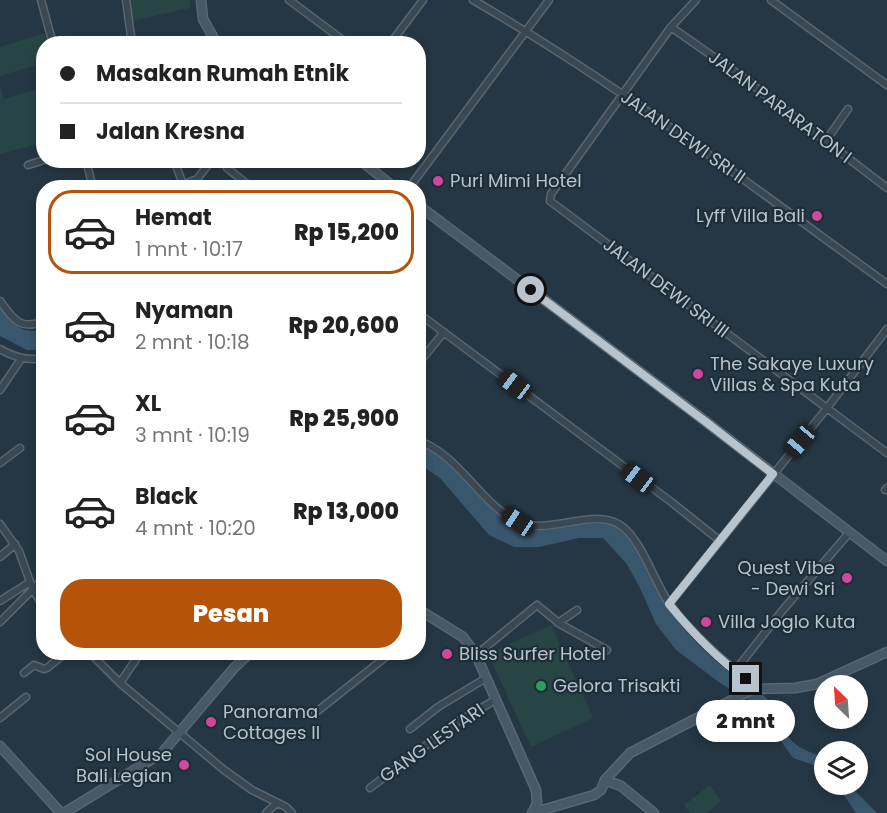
<!DOCTYPE html>
<html lang="id">
<head>
<meta charset="utf-8">
<style>
  body { margin:0; font-family:Poppins,sans-serif; background:#f6f6f6; color:#222; height:100vh; display:flex; flex-direction:column; font-size:22px; white-space:nowrap }
  * { box-sizing:border-box; margin:0 }
  p { font-size:20px; color:#767676 }
  .icon { flex:none; width:33px; height:33px; fill:none; stroke:currentColor; stroke-width:2; stroke-linecap:round; stroke-linejoin:round }
  .map { position:relative; flex:1; overflow:hidden }
  .drawer { position:absolute; left:36px; top:180px; width:390px; height:480px; display:flex; flex-direction:column; background:#fff; border-radius:24px; box-shadow:0 3px 9px #0003 }
  .drawer>* { flex:none }
  .guide { position:absolute; left:36px; top:36px; width:390px; height:132px; border-radius:24px; box-shadow:0 3px 9px #0003; display:grid; align-content:center; height:132px; padding:0 24px; background:#fff }
  .needle { width:39px; rotate:335deg }
  .fabs { position:absolute; left:814px; top:675px; display:grid; gap:12px }
  .fabs a { display:grid; place-items:center; width:54px; height:54px; border-radius:50%; background:#fff; box-shadow:0 3px 9px #0003; font-size:30px }
  .end { position:absolute; width:27px; height:27px; margin:-14px; border:8px solid #b7c3cd; background:#111; box-shadow:0 0 0 3px #111 }
  .from { border-radius:50% }
  .bubble { position:absolute; height:42px; border-radius:21px; background:#fff; box-shadow:0 3px 9px #0003; font-size:20px; font-weight:800; line-height:42px; text-align:center }
  .car { position:absolute; width:18px; height:36px; margin:-18px -9px; border-radius:8px; box-shadow:0 0 4px 2px #0007; background:linear-gradient(#222 24%,#8ab4d8 0 40%,#222 0 76%,#8ab4d8 0 86%,#222 0) }
  .guide b { display:flex; align-items:center; gap:21px; height:57px; font-size:22px }
  .guide b+b { border-top:2px solid #e0e0e0 }
  .guide i { width:15px; height:15px; background:#222 }
  ul { padding:10px 0 0; list-style:none }
  li { display:flex; align-items:center; gap:18px; height:84px; margin:0 12px 9px; padding:0 12px; border:3px solid transparent; border-radius:24px }
  li div { flex:1 }
  li b { display:block; font-size:22px }
  li em { font-style:normal; font-weight:800 }
  li.selected { border-color:#b45309 }
  li>.icon { width:54px; height:54px; stroke-width:1.5 }
  .action { display:flex; gap:12px; margin-top:auto; padding:12px 24px }
  .action a { flex:1; height:69px; border-radius:24px; background:#b45309; color:#fff; font-size:24px; font-weight:800; line-height:69px; text-align:center }
  .map>svg:first-child { display:block }
  .green { fill:#274544 }
  .water { fill:#38566c }
  .lines { fill:none; stroke-linecap:round; stroke-linejoin:round }
  .street-casing { stroke:#586671; stroke-width:9 }
  .secondary-casing { stroke:#586671; stroke-width:11 }
  .street { stroke:#3a4854; stroke-width:6 }
  .secondary { stroke:#475867; stroke-width:8 }
  .route { stroke:#b7c3cd; stroke-width:8 }
  .hotel-dot { fill:#d1479c; stroke:#1e2e39; stroke-width:2 }
  .leisure-dot { fill:#2e9e5b; stroke:#1e2e39; stroke-width:2 }
  .labels { text-anchor:middle; stroke-width:4.5; stroke-linejoin:round; paint-order:stroke }
  .street-label { font-size:18px; fill:#b7c3cd; stroke:#1e2e39 }
  .poi-label { font-size:18px; fill:#b7c3cd; stroke:#1e2e39; text-anchor:start }
</style>
</head>
<body>
<div class="map">
<svg width="887" height="813" viewBox="0 0 887 813">
  <rect width="100%" height="100%" fill="#253744"/>
  <!-- green -->
  <path class="green" d="M130,0H191L190,8L132,21Z
    M44,33L48,43L44,44L43,63L0,76V47Z
    M0,85L4,99L43,88V143L0,154Z
    M551,625L593,718L531,747L488,654Z
    M710,785L721,801L706,813H690L684,805Z"/>
  <!-- water -->
  <path class="water" d="M0,307C14,324 19,334 43,330V350H27L0,336Z
    M418,445L436,452L507,519L520,527L533,530L606,522C636,528 645,567 658,591C677,627 706,654 737,678C746,685 760,691 767,699C772,705 775,713 778,720C793,747 797,747 825,758V773L819,767L793,758L754,703L720,683L676,650L656,624L639,586L626,563L603,538H579L539,547H514L489,535L440,478L419,464Z
    M837,785H849L877,813H856Z"/>
  <g class="lines">
    <defs>
      <path id="street" d="M41,0L53,44
        M126,0L132,44
        M289,0L348,44
        M473,0C618,84 752,186 887,284
        M696,0L671,27L551,194L550,201L887,453
        M771,0L887,85
        M671,27L745,79L887,188
        M390,44L423,0
        M825,142L848,109
        M86,160L93,188
        M174,160L184,187
        M28,165L44,160
        M227,168L252,188
        M183,185L197,179L208,165
        M409,188L549,0
        M0,301C13,319 20,331 44,321
        M418,313L670,501L719,540
        M0,349C14,357 27,361 44,358
        M418,364L444,332
        M0,390L21,359
        M418,441C459,453 483,509 521,523C550,534 594,508 620,525C642,539 655,585 671,606C693,635 728,666 757,687
        M0,463L20,448
        M885,490L887,488
        M0,524L19,551L33,590L44,607
        M0,557L15,544
        M0,601L30,582
        M669,604L827,408L887,329
        M0,622L44,578
        M558,623L577,610
        M89,652L120,683L224,770L252,790L286,807L292,813
        M476,655L537,605L560,624L607,650
        M735,671L782,611L849,533
        M24,673L34,665L44,669L47,668L67,652
        M120,683L141,652
        M315,713L392,652
        M0,718L26,697
        M410,729L438,707L486,678
        M370,788L454,724L495,700
        M266,813L277,803"/>
      <path id="secondary" d="M201,0L203,19L217,44
        M360,160L395,188
        M418,205L692,411L887,561
        M418,609L463,637L476,655L536,790L537,803L533,812
        M0,746L61,813
        M605,780L621,786L654,813
        M64,813L162,753L234,668L251,652
        M532,813L594,795L601,790L605,780L630,753L753,689L795,688L817,684L887,652"/>
    </defs>
    <!-- street casing -->
    <use href="#street" class="street-casing"/>
    <!-- secondary casing -->
    <use href="#secondary" class="secondary-casing"/>
    <!-- street -->
    <use href="#street" class="street"/>
    <!-- secondary -->
    <use href="#secondary" class="secondary"/>
  </g>
  <g class="lines">
    <!-- route -->
    <path class="route" d="M531,290L706,422L773,474L669,604C690,630 719,660 746,679"/>
  </g>
  <!-- markers -->
  <g class="hotel-dot">
    <circle cx="438" cy="181" r="6"/>
    <circle cx="817" cy="216" r="6"/>
    <circle cx="698" cy="374" r="6"/>
    <circle cx="847" cy="578" r="6"/>
    <circle cx="706" cy="622" r="6"/>
    <circle cx="447" cy="654" r="6"/>
    <circle cx="211" cy="722" r="6"/>
    <circle cx="184" cy="765" r="6"/>
  </g>
  <circle class="leisure-dot" cx="541" cy="686" r="6"/>
  <g class="labels">
    <!-- street labels -->
    <g class="street-label">
      <text transform="translate(780 107) rotate(37)" y="6">JALAN PARARATON I</text>
      <text transform="translate(683 137) rotate(35)" y="6">JALAN DEWI SRI II</text>
      <text transform="translate(666 288) rotate(37)" y="6">JALAN DEWI SRI III</text>
      <text transform="translate(432 743) rotate(-35)" y="6">GANG LESTARI</text>
    </g>
    <!-- poi labels -->
    <g class="poi-label">
      <text x="450" y="187">Puri Mimi Hotel</text>
      <text x="805" y="222" text-anchor="end">Lyff Villa Bali</text>
      <text x="710" y="370">The Sakaye Luxury<tspan x="710" dy="21">Villas &amp; Spa Kuta</tspan></text>
      <text x="835" y="574" text-anchor="end">Quest Vibe<tspan x="835" dy="21">- Dewi Sri</tspan></text>
      <text x="718" y="628">Villa Joglo Kuta</text>
      <text x="459" y="660">Bliss Surfer Hotel</text>
      <text x="553" y="692">Gelora Trisakti</text>
      <text x="223" y="718">Panorama<tspan x="223" dy="21">Cottages II</tspan></text>
      <text x="172" y="761" text-anchor="end">Sol House<tspan x="172" dy="21">Bali Legian</tspan></text>
    </g>
  </g>
</svg>
<div class="fabs">
<a><svg class="needle" viewBox="-14 -14 28 28"><path d="M0-13l5 13h-10z" fill="#e53935"/><path d="M0 13l5-13h-10z" fill="#767676"/></svg></a>
<a><svg class="icon" aria-label="layers" viewBox="0 0 24 24"><path d="M12 4l9 5-9 5-9-5zM3 14l9 5 9-5"/></svg></a>
</div>
<i class="end from" style="left:531px;top:290px"></i>
<i class="end" style="left:746px;top:679px"></i>
<div class="bubble" style="left:696px;top:700px;width:99px">2 mnt</div>
<i class="car" style="left:515px;top:385px;rotate:307deg"></i>
<i class="car" style="left:800px;top:441px;rotate:220deg"></i>
<i class="car" style="left:638px;top:478px;rotate:307deg"></i>
<i class="car" style="left:518px;top:522px;rotate:304deg"></i>
<div class="guide">
<b><i class="from"></i>Masakan Rumah Etnik</b>
<b><i></i>Jalan Kresna</b>
</div>
<section class="drawer">
<ul>
<li class="selected"><svg class="icon" aria-label="car" viewBox="0 0 24 24"><path d="M5 17H2v-5l4-1 3-4h7l3 4 3 1v5h-3M9 17h6M6 11h13"/><circle cx="7" cy="17" r="2"/><circle cx="17" cy="17" r="2"/></svg><div><b>Hemat</b><p>1 mnt · 10:17</p></div><em>Rp 15,200</em></li>
<li><svg class="icon" aria-label="car" viewBox="0 0 24 24"><path d="M5 17H2v-5l4-1 3-4h7l3 4 3 1v5h-3M9 17h6M6 11h13"/><circle cx="7" cy="17" r="2"/><circle cx="17" cy="17" r="2"/></svg><div><b>Nyaman</b><p>2 mnt · 10:18</p></div><em>Rp 20,600</em></li>
<li><svg class="icon" aria-label="car" viewBox="0 0 24 24"><path d="M5 17H2v-5l4-1 3-4h7l3 4 3 1v5h-3M9 17h6M6 11h13"/><circle cx="7" cy="17" r="2"/><circle cx="17" cy="17" r="2"/></svg><div><b>XL</b><p>3 mnt · 10:19</p></div><em>Rp 25,900</em></li>
<li><svg class="icon" aria-label="car" viewBox="0 0 24 24"><path d="M5 17H2v-5l4-1 3-4h7l3 4 3 1v5h-3M9 17h6M6 11h13"/><circle cx="7" cy="17" r="2"/><circle cx="17" cy="17" r="2"/></svg><div><b>Black</b><p>4 mnt · 10:20</p></div><em>Rp 13,000</em></li>
</ul>
<div class="action"><a>Pesan</a></div>
</section>
</div>
</body>
</html>
